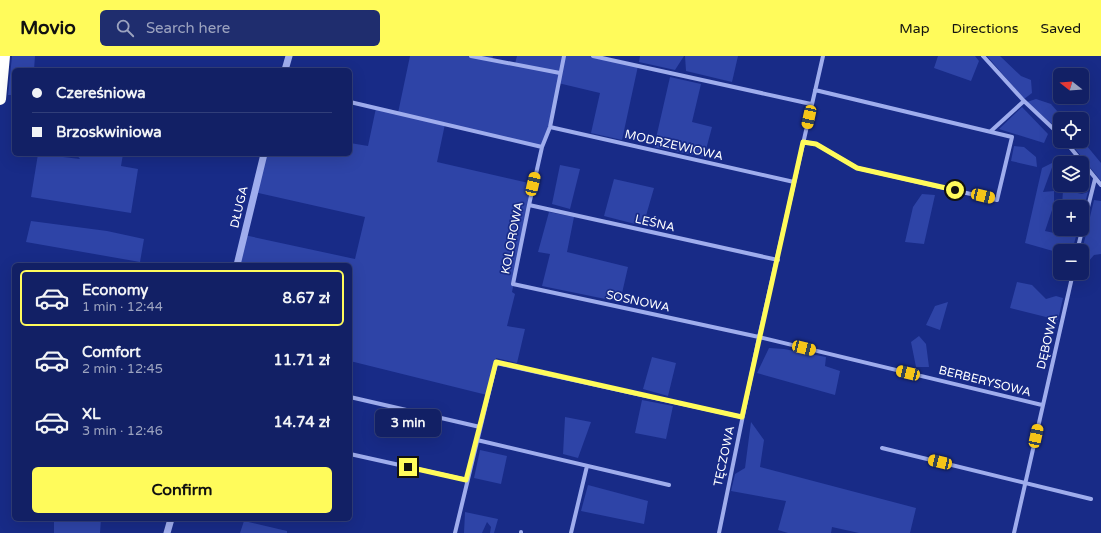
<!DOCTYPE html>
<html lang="en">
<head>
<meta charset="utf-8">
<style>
  body { margin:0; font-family:"Varela Round",sans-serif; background:#1f2d6e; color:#f1f3f6; height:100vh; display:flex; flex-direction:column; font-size:15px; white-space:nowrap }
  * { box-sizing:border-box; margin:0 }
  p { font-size:13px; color:#9ca3bf }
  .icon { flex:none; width:22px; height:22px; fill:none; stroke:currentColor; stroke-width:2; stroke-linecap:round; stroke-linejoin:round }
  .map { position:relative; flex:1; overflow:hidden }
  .drawer { position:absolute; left:12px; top:207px; width:340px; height:258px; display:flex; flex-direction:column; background:#122065; border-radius:6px; box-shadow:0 4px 16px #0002,0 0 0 1px #313e79 }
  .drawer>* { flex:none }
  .hud { position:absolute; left:12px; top:12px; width:340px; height:88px; border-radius:6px; box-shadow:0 4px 16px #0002,0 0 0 1px #313e79; display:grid; align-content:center; height:88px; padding:0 20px; background:#122065 }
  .needle { width:26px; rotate:287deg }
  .fabs { position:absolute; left:1053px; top:12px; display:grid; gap:8px }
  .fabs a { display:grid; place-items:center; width:36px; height:36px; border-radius:6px; background:#122065; box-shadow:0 4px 16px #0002,0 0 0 1px #313e79; font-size:20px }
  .end { position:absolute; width:18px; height:18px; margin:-9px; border:5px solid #fffb5b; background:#111; box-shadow:0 0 0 2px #111 }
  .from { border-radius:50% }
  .bubble { position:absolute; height:28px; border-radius:6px; background:#122065; box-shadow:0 4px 16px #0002,0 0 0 1px #313e79; font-size:13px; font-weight:700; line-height:28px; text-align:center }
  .car { position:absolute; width:12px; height:24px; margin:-12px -6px; border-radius:5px; box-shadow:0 0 3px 1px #0007; background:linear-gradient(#f5c518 24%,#345 0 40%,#f5c518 0 76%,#345 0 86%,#f5c518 0) }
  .hud b { display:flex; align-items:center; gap:14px; height:38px; font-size:15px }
  .hud b+b { border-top:1px solid #313e79 }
  .hud i { width:10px; height:10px; background:#f1f3f6 }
  ul { padding:7px 0 0; list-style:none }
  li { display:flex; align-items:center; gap:12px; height:56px; margin:0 8px 6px; padding:0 12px; border:2px solid transparent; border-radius:6px }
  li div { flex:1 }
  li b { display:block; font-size:15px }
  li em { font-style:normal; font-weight:700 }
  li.active { border-color:#fffb5b }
  li>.icon { width:36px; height:36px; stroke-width:1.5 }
  .primary-button { display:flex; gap:8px; margin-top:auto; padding:8px 20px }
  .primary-button a { flex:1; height:46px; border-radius:6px; background:#fffb5b; color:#111; font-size:16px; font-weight:700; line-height:46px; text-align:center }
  header { display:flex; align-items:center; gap:24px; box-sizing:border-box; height:56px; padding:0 20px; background:#fffb5b; color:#111 }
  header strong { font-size:19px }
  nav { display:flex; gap:22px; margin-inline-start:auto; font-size:14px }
  .search { width:280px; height:36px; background:#1f2d6e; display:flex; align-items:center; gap:10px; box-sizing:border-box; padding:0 14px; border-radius:6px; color:#9ca3bf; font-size:15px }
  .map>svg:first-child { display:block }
  .green { fill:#2e44a7 }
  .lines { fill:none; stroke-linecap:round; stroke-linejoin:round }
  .minor { stroke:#9faded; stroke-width:4 }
  .tertiary { stroke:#9faded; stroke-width:7 }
  .motorway { stroke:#fff; stroke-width:12 }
  .route { stroke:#fffb5b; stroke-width:5 }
  .labels { text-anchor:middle; stroke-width:3.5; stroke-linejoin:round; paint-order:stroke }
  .street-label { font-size:12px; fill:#fff; stroke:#182b87 }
</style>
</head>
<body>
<header>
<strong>Movio</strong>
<div class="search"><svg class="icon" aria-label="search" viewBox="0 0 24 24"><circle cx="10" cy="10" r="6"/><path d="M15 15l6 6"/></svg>Search here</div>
<nav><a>Map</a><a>Directions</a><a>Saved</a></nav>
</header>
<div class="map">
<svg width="1101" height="477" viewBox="0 0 1101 477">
  <rect width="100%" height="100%" fill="#182b87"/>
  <!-- green -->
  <path class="green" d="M12,0H35L34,14H14V39H8Z
    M410,0H493L492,4L515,8L517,0H593L638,10L622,84L591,77L600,37L558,27L550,71L542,91L445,68L437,106L533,128L512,236L515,238L507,270L525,273L517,307L496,302L487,339L350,305V209H237L244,179L355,203L365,161L254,136L263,98H350V87L368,90L376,52L398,57Z
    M640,0H684L675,14L639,6Z
    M685,0H738L732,26L686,15Z
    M938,0H975L979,5L971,25L934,12Z
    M987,0H1000L1021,20L1031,24L1032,37L1024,43Z
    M670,21L701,28L692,66L712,71L704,101L654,91Z
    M1036,43L1051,48L1064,63H1060V75L1027,46Z
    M1022,51L1048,78L1044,87L999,73Z
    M1082,84L1101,107V125L1069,85Z
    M1014,90L1024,91L1036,101L1037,111L1011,105Z
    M38,98L80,103L76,98H123L121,110L138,113L131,157L31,141Z
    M1054,106L1043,136L1054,135V148L1045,175L1054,177L1060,158V173H1078L1072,195H1060V197L1025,187L1042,112Z
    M560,109L580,113L570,153L552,148Z
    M614,123L654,132L643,170L604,160Z
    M1063,134L1082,138L1088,136L1082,158V151H1062Z
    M922,138L935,139L924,188L905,186L913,151Z
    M1094,144L1101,145V198L1094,199L1082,213V195Z
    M549,156L574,161L567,196L628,211L620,246L542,230L550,198L538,196Z
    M31,165L107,175L144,183L140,206L26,186Z
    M1017,226L1032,229L1046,243L1056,240L1063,242L1058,264L1010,252Z
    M948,246L940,274L926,269L935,250Z
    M919,280L926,288L929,311H916L911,286Z
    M769,292L784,293L826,301L825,310L840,315L835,339L757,317Z
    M652,301L676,307L668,340L643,333Z
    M642,344L673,350L666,383L635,377Z
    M565,361L591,366L578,402L563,398Z
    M751,366L764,384L760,411L916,452L910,477H859L832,471L831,477H788L778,474L786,445L731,435L735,418L745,412Z
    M480,394L507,400L501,428L474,422Z
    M588,429L648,445L644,468L581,455Z
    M465,456L498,463L494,477H490L491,471L487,466L482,477H464Z
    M54,463H101L100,477H54Z
    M244,465L287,475V477H240Z"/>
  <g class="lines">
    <!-- minor -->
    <path class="minor" d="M471,0L560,17
      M564,0L550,71L542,91L529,149L513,228L759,281L1042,349
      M593,0L811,48
      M983,0L1024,45L1060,79
      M350,46L542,91
      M550,71L794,126
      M991,75L1024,45
      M1065,85L1101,129
      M803,86L816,88L857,112L997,144L1012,81L815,34
      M529,149L778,204
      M1077,195L1095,123
      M350,341L480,371
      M477,384L669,429
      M882,392L1091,443
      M350,398L467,424
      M455,477L496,307L742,361
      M521,477V476
      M571,477L587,410
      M719,477L759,281L823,0
      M1014,477L1073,217"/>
    <!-- tertiary -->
    <path class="tertiary" d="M285,14L289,0
      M237,209L264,98
      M167,477L171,463"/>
    <!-- motorway -->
    <path class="motorway" d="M0,43L4,0"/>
  </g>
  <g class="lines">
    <!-- route -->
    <path class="route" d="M408,411L466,424L496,306L742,361L803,86L816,88L857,112L955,134"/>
  </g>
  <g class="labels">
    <!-- street labels -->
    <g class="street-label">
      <text transform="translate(674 89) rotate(13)" y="4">MODRZEWIOWA</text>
      <text transform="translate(239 151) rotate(-77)" y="4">DŁUGA</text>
      <text transform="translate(655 167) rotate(13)" y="4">LEŚNA</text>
      <text transform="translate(512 182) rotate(-79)" y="4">KOLOROWA</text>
      <text transform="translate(638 245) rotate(12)" y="4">SOSNOWA</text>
      <text transform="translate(1047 286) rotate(-77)" y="4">DĘBOWA</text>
      <text transform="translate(985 325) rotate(14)" y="4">BERBERYSOWA</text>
      <text transform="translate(724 400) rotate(-78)" y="4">TĘCZOWA</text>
    </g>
  </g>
</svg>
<div class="fabs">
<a><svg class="needle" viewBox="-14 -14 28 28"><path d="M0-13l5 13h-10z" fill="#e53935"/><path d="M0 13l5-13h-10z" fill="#9ca3bf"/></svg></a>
<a><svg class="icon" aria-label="locate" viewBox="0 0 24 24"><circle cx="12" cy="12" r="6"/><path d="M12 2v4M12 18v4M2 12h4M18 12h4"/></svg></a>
<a><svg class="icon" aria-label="layers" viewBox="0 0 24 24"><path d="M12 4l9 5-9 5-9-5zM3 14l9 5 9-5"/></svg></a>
<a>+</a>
<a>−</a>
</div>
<i class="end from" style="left:955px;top:134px"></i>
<i class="end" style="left:408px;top:411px"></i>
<div class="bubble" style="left:375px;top:353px;width:66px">3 min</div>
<i class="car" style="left:809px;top:61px;rotate:192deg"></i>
<i class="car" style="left:533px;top:128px;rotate:13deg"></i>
<i class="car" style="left:983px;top:140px;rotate:103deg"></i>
<i class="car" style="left:804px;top:292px;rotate:104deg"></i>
<i class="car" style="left:908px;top:317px;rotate:284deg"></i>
<i class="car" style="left:1036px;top:380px;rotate:12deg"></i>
<i class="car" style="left:940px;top:406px;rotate:283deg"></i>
<div class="hud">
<b><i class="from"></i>Czereśniowa</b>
<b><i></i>Brzoskwiniowa</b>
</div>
<section class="drawer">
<ul>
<li class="active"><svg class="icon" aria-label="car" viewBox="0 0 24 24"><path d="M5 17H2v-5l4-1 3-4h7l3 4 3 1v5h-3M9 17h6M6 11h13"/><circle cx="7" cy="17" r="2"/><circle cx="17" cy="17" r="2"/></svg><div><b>Economy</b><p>1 min · 12:44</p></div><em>8.67 zł</em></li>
<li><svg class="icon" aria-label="car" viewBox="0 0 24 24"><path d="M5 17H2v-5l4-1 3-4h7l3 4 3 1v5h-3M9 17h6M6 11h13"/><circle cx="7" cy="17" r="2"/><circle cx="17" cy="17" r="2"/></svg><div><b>Comfort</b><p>2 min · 12:45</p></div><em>11.71 zł</em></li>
<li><svg class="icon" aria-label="car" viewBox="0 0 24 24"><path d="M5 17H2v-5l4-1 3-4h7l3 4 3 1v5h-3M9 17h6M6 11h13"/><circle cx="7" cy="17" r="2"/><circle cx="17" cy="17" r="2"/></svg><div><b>XL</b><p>3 min · 12:46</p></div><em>14.74 zł</em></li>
</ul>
<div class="primary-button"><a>Confirm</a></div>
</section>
</div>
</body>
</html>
